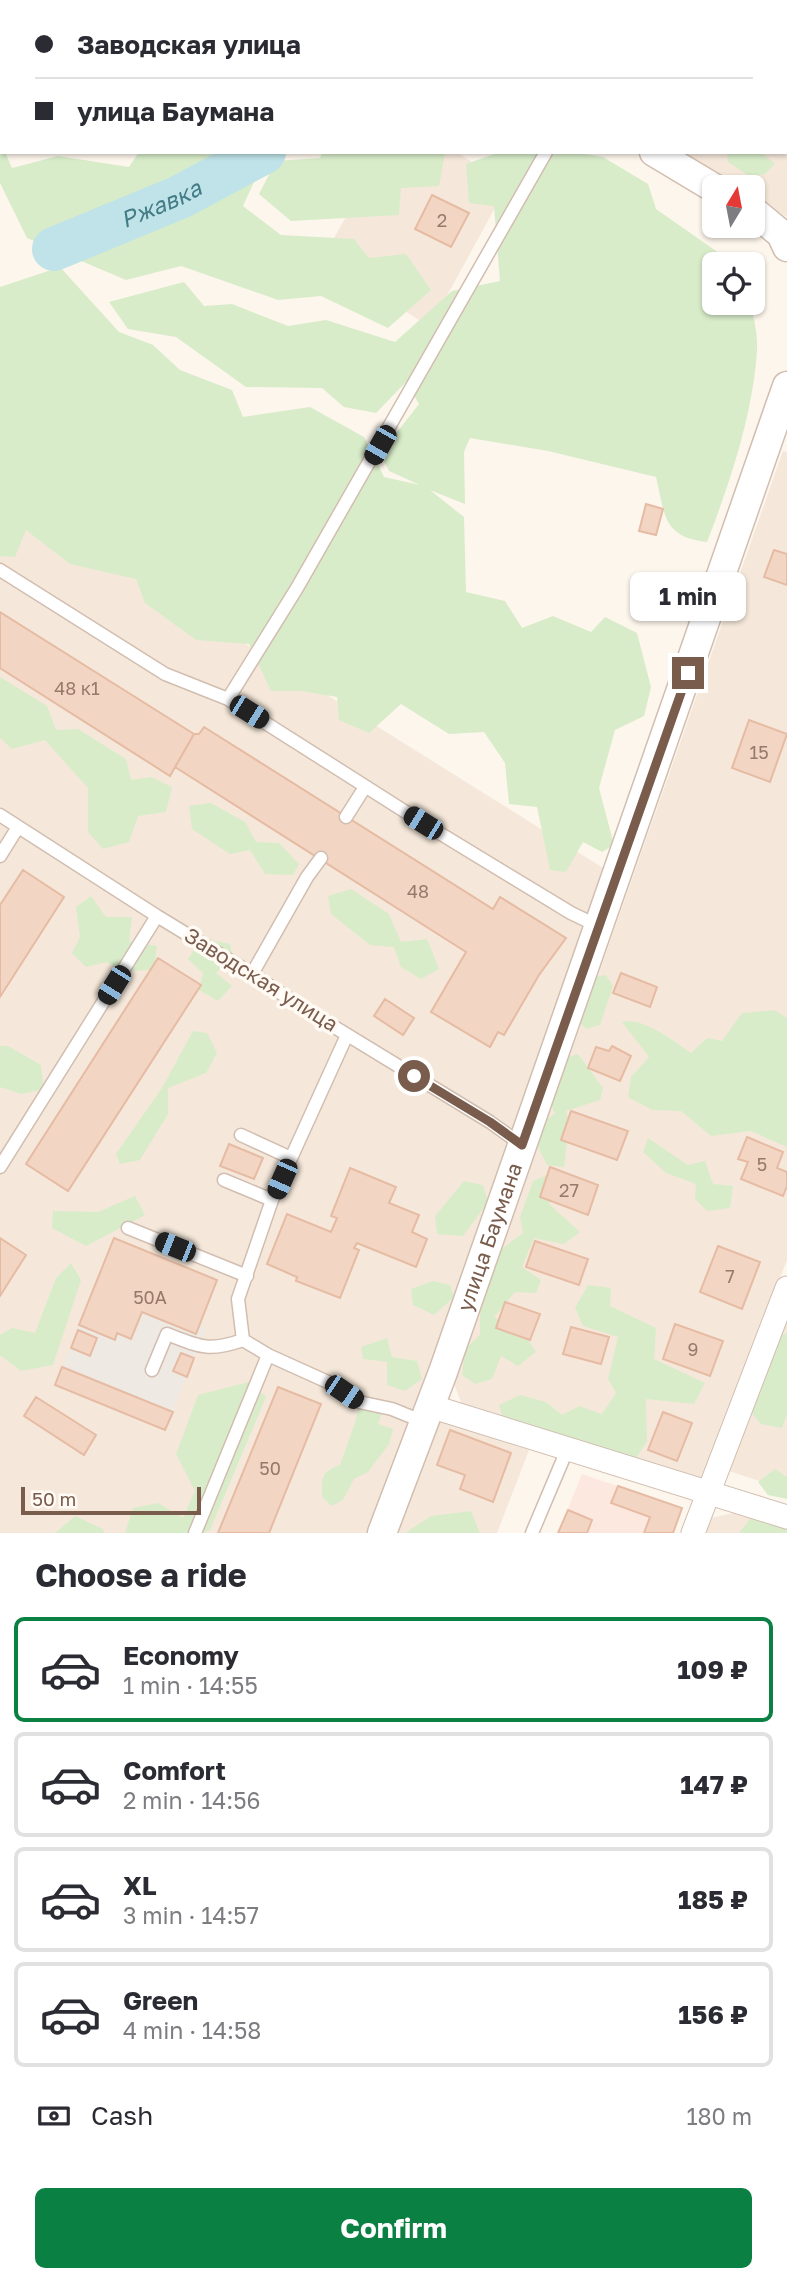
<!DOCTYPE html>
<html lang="en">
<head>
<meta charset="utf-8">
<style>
  body { margin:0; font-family:"Golos Text",sans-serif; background:#f2f2f3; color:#2b2b33; height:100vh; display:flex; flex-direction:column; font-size:26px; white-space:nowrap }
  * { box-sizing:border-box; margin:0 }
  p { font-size:23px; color:#7c7c81 }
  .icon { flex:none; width:38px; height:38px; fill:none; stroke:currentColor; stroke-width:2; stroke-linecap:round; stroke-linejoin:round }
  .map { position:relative; height:1533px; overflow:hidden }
  .sheet { display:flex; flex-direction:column; background:#fff; flex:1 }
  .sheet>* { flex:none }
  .top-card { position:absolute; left:0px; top:0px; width:788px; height:154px; box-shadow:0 2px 5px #0004; display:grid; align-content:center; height:154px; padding:0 35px; background:#fff }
  .needle { width:46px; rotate:10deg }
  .tools { position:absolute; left:702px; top:175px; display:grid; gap:14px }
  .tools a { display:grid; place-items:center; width:63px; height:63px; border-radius:10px; background:#fff; box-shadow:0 2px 5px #0004; font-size:35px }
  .scale { position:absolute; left:21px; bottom:18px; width:180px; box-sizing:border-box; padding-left:7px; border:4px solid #7a5c4d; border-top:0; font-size:19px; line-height:24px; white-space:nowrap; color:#7a5c4d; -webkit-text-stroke:5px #fffaf3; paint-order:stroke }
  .end { position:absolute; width:32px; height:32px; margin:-16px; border:9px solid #7a5c4d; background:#fff; box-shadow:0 0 0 4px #fff }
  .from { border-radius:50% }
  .bubble { position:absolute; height:49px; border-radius:10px; background:#fff; box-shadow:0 2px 5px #0004; font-size:23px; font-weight:700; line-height:49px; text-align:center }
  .car { position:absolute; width:21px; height:42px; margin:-21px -10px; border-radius:9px; box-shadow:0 0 5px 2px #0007; background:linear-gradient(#222 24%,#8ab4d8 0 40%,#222 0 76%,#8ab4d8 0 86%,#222 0) }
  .top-card b { display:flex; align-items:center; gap:24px; height:66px; font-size:26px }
  .top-card b+b { border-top:2px solid #e1e1e2 }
  .top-card i { width:18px; height:18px; background:#2b2b33 }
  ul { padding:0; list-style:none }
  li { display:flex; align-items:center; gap:21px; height:105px; margin:0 14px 10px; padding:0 21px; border:4px solid #e1e1e2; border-radius:10px }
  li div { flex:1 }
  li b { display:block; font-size:26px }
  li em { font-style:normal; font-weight:700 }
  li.current { border-color:#0b8043 }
  li>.icon { width:63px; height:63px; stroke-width:1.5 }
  h2 { padding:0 35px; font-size:32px; line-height:84px }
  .pay { display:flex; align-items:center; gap:18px; height:77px; padding:0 35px; font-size:26px }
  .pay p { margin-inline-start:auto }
  .primary-button { display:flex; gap:14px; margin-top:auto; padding:14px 35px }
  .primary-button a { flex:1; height:80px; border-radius:10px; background:#0b8043; color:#fff; font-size:28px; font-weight:700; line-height:80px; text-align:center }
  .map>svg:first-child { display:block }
  .residential { fill:#f5e8da }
  .commercial { fill:#fde8e0 }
  .industrial { fill:#efe9e4 }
  .green { fill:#d8ecc9 }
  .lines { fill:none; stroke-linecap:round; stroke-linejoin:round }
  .river { stroke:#bfe3e8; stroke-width:44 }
  .building { fill:#f3d5c3; stroke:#e6bba3; stroke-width:2 }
  .service-casing { stroke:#d1beb0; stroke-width:15 }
  .minor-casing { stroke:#d1beb0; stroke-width:25 }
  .tertiary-casing { stroke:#d1beb0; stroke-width:31 }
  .service { stroke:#fff; stroke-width:12 }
  .minor { stroke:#fff; stroke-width:23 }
  .tertiary { stroke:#fff; stroke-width:28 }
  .route { stroke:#7a5c4d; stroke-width:9 }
  .labels { text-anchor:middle; stroke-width:7; stroke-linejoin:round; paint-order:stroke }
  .number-label { font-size:18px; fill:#987a6a }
  .street-label { font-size:21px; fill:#7a5c4d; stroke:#fffaf3 }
  .water-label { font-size:23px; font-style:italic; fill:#437c86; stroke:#fffaf3 }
</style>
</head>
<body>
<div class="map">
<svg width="787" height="1533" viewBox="0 0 787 1533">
  <rect width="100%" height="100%" fill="#fdf6ec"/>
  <!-- residential -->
  <path class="residential" d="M640,0H787V217L753,196L752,187H738L681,152H786V2H639Z
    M383,152H456L508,184L430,327L322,259Z
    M783,451L787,452V1260L701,1481L463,1407L454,1384Z
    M0,490L608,871L500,1187L368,1533H0Z
    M787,1318V1490L729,1471Z
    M439,1419L529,1450L497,1533H398Z
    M733,1513L787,1528V1533H706L711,1518Z"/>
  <!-- commercial -->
  <path class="commercial" d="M582,1474L682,1508L673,1533H558Z"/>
  <!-- industrial -->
  <path class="industrial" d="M114,1238L217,1280L199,1325L206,1328L165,1430L55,1385Z"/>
  <!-- green -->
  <path class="green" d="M246,0H446L447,2H245Z
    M505,0H716L507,2Z
    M0,143L2,152H5L12,168L58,156L129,167L139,152H250L258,173L243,206L281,235L354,239L369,258L406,254L431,290L388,328L321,296L278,300L181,266L126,280L27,238L0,183Z
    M322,152H448L445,153L439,186L401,188L399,215L291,221L259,194L276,161L320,158Z
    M500,152H573L603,157L648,184L656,209L729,260L731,264H714V303H750C754,318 758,335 757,350C753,414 730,483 707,542C662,537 665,514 656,477L548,451L470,438L464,452L465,504L430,490L464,517L466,592L505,601L522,628L553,616L591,632L605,617L637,633L651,687L644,716L615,730L599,788L614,845L602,852L583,842L566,872L550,870L537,807L509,804L505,763L484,732L449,734L401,704L369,733L339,720L337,697L301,691H271L249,644L196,640L145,603L136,579L70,564L26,530L15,557L0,556V287L60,267L119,332L153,345L180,370L232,390L243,417L310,407L364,437L384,477L420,485L389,471L380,454L419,404L406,382L376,413L344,407L322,388L246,387L176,337L128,329L109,302L184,282L204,306L232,304L288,326L326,320L395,342L452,291L500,281L494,206L469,203L466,164Z
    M727,152H760L775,164L765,174L749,176L728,162Z
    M0,677L47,706L56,730L78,729L126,759L131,780L151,777L172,787L166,812L138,816L129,842L103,849L88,832V788L45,740L12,749L0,738Z
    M211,803L245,822L256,842L279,843L299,864L293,875L265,874L250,850L230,854L192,829L189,806Z
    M351,889L389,914L401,942L427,939L439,969L421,979L401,967L394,947L370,945L331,914L328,896Z
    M91,896L106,917H132L129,941L157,946L154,970L122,971L107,962L86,967L72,953L80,937L76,907Z
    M202,938L230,944L233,957L216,973L232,986L218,1001L199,990L203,973L188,959Z
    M606,975L613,986L600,1025L586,1029L577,1019L591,978Z
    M774,1010L787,1018V1147L751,1131L711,1136L681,1111L652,1110L628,1097L631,1077L649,1057L622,1022C644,1017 673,1041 691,1053L707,1038L722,1041L742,1013Z
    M193,1031L207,1033L217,1053L206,1073L168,1088V1114L140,1160L120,1164L116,1154L162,1088Z
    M0,1046H8L41,1065L44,1089L21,1094L0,1087Z
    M578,1054L603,1088L600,1100L566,1111L569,1123L564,1167L547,1165L535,1141L543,1122L555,1114L549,1100L564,1058Z
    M648,1138L688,1165L705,1161L713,1184L733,1186L730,1208L707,1211L695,1199L696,1184L666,1173L643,1152Z
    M547,1175L553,1188L549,1204L580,1232L564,1244L534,1238L522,1267L541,1280L536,1293L515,1292L494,1317L524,1334L536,1352L518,1366L501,1356L492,1379L475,1384L462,1375L465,1349L480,1335V1289L490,1258L523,1233L520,1217L533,1181Z
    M464,1181L483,1185L488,1202L463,1236L437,1234L435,1216Z
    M135,1196L145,1215L86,1246L52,1228L53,1211L98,1212Z
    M71,1263L81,1280L53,1365L21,1371L0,1355V1335L12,1328L35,1333L56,1278Z
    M433,1281L450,1285L454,1297L434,1315L413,1305L411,1289Z
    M588,1285L611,1288L610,1306L656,1328L654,1359L705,1383L694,1404L646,1399L647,1442L631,1465L505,1425L499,1405L520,1395L546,1402L562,1415L579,1406L602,1414L616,1393L608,1379L618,1337L583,1326L575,1308Z
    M787,1333V1414L782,1428L761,1424L746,1406L771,1340Z
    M387,1338L392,1357L417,1361L422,1379L405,1391L387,1385V1362L363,1359L361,1347Z
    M249,1382L266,1397L210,1530L203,1533H125L133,1508L158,1503L183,1518L195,1491L176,1454L198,1395Z
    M359,1402L382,1412L378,1424L393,1429L389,1444L368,1472L354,1479L343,1500L332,1506L322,1497C322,1477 321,1472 340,1465L356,1420Z
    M775,1469L787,1477V1499L768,1495L758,1482Z
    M760,1506L787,1513V1533H739Z
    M471,1511L480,1533H405L431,1516Z
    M75,1516L103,1529L104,1533H55Z"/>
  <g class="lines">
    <!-- river -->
    <g class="river">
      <path d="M375,2L376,0"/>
      <path id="s1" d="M54,249L180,197L264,152"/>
    </g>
  </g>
  <!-- building -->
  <path class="building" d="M432,195L469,213L451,247L415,229Z
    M646,504L663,509L656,535L639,531Z
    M774,550L787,554V585L764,577Z
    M0,612L194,734L170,776L0,668Z
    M749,720L787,734L770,782L732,768Z
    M204,727L493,909L500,897L566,938L539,975L504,1035L498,1032L490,1047L431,1012L466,952L175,767L194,734H199Z
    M23,870L64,897L0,997V905Z
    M158,958L201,985L68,1191L26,1164Z
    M621,973L657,987L650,1007L613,993Z
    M385,999L414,1018L403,1035L374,1016Z
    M612,1046L631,1056L620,1081L588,1068L596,1047L609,1051Z
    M571,1111L628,1131L617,1160L561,1140Z
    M747,1137L783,1152L777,1168L787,1172V1186L783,1196L741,1179L748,1162L738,1159Z
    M229,1144L263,1158L254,1179L220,1166Z
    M550,1167L598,1185L588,1215L540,1197Z
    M350,1168L396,1187L389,1203L419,1215L412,1232L427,1239L416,1267L357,1243L354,1248L359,1250L340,1298L296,1281L297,1277L267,1264L287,1214L331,1232L337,1218L331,1216Z
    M0,1238L26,1255L0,1296Z
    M114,1238L217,1280L196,1334L142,1312L131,1339L117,1333L115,1340L79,1325Z
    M535,1241L588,1259L579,1285L526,1267Z
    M718,1246L760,1262L742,1309L700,1292Z
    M505,1302L540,1314L530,1340L496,1328Z
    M675,1324L723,1341L710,1376L663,1359Z
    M571,1327L609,1337L601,1364L563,1354Z
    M78,1330L97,1338L90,1356L71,1348Z
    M181,1353L194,1358L187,1377L173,1371Z
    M62,1367L173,1412L165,1430L55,1385Z
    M278,1387L321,1404L269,1533H218Z
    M36,1397L96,1435L84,1455L24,1416Z
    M663,1412L692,1423L677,1461L648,1450Z
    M450,1430L511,1453L493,1502L460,1489L465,1475L437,1465Z
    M618,1486L682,1508L673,1533H644L650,1517L611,1503Z
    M568,1510L592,1520L587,1533H558Z"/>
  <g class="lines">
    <defs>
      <path id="service" d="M0,570L165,674L228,699L423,823L571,913L598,926
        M228,699L297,588L546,152
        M0,815L157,916L252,974L300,1006L490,1122L522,1145
        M346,817L365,787
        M0,856L18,827
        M252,974L307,877L321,858
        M347,1035L272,1200L238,1299L243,1340L268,1355L330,1383L359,1402L392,1409L424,1422
        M241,1135L291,1158
        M0,1167L157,916
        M224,1180L272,1200
        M128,1228L247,1276
        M152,1370L167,1334C200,1347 209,1352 243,1340
        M195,1533L268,1355
        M532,1533L567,1450"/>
      <path id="minor" d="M430,1406L787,1517
        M693,1533L787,1288"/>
      <g id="tertiary">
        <path d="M478,0L480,2"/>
        <path d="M38,2L40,0"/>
        <path d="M0,9H2"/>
        <path d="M654,152L714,188"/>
        <path d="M752,210L781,234L787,247"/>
        <path id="s2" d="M382,1533L443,1372L787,386"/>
      </g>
    </defs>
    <!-- service casing -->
    <use href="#service" class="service-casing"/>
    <!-- minor casing -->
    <use href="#minor" class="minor-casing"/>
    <!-- tertiary casing -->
    <use href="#tertiary" class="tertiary-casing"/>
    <!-- service -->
    <use href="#service" class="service"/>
    <!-- minor -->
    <use href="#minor" class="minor"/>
    <!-- tertiary -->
    <use href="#tertiary" class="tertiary"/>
  </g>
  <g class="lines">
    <!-- route -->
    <path class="route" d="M414,1076L490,1122L522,1145L688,673"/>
  </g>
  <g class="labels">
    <!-- number labels -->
    <g class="number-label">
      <text x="442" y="227">2</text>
      <text x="77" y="695">48 к1</text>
      <text x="759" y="759">15</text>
      <text x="418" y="898">48</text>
      <text x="762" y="1171">5</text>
      <text x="569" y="1197">27</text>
      <text x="730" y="1283">7</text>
      <text x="150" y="1304">50А</text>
      <text x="693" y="1356">9</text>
      <text x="270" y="1475">50</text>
    </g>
    <!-- street labels -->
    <g class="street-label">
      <text transform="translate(261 980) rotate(32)" y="7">Заводская улица</text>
      <text dy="7" stroke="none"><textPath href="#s2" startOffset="315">улица Баумана</textPath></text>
    </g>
    <!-- water labels -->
    <g class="water-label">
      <text dy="8" stroke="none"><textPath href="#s1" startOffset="116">Ржавка</textPath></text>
    </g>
  </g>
</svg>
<div class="tools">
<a><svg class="needle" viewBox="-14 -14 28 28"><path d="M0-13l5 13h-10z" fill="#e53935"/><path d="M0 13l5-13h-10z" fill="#7c7c81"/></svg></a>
<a><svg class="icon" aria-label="locate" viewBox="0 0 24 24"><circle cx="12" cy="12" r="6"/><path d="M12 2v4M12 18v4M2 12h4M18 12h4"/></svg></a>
</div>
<div class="scale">50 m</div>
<i class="end from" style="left:414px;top:1076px"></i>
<i class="end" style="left:688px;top:673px"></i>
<div class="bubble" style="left:630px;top:572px;width:116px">1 min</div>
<i class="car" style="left:380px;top:445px;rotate:210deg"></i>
<i class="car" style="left:249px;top:712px;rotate:122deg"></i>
<i class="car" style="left:423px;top:823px;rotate:302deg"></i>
<i class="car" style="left:114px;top:985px;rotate:212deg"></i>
<i class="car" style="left:282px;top:1179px;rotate:204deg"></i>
<i class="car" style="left:175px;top:1247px;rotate:292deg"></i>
<i class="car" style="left:344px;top:1392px;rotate:124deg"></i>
<div class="top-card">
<b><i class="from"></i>Заводская улица</b>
<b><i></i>улица Баумана</b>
</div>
</div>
<section class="sheet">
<h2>Choose a ride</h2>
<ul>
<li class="current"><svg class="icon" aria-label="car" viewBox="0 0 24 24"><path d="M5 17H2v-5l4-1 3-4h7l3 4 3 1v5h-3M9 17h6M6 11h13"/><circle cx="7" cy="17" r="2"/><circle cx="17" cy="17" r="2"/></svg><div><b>Economy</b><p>1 min · 14:55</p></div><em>109 ₽</em></li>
<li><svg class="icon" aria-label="car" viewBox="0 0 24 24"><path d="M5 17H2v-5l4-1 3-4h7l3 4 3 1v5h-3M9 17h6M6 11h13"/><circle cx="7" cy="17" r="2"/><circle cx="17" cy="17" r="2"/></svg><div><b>Comfort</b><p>2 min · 14:56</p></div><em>147 ₽</em></li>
<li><svg class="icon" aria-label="car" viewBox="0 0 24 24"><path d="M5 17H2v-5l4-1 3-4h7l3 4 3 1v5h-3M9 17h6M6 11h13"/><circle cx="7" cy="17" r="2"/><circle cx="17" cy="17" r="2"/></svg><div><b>XL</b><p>3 min · 14:57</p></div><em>185 ₽</em></li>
<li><svg class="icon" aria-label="car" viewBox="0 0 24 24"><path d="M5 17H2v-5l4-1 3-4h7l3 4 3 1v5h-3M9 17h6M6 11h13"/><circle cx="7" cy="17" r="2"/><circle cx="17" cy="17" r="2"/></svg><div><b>Green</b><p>4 min · 14:58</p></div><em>156 ₽</em></li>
</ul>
<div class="pay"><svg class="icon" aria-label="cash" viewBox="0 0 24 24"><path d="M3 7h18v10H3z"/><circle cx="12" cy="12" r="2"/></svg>Cash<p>180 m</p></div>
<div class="primary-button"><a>Confirm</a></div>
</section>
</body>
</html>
